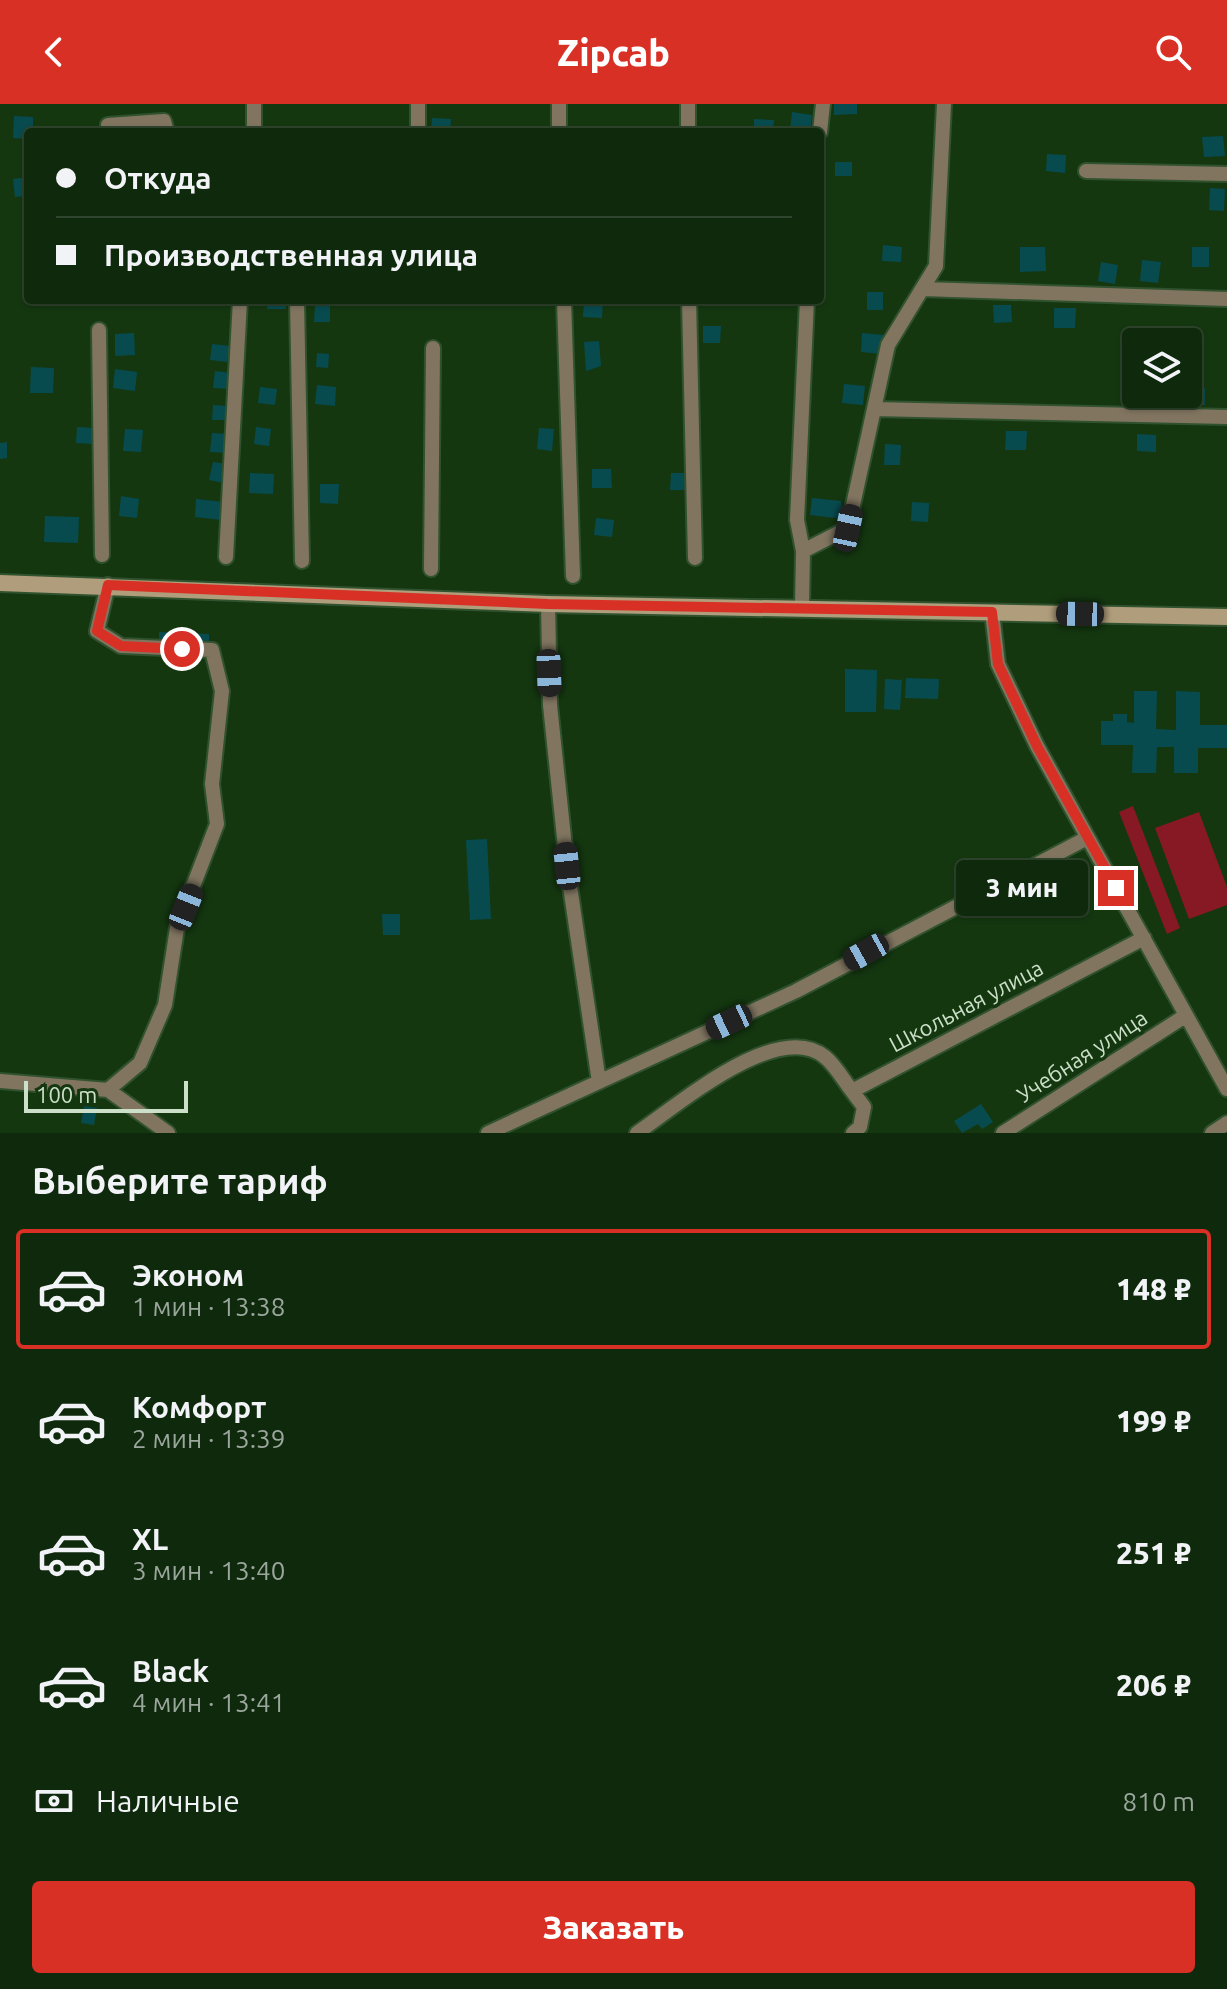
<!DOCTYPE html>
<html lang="ru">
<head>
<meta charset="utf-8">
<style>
  body { margin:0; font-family:Ubuntu,sans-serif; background:#183115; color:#f1f3f6; height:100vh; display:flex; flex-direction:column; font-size:30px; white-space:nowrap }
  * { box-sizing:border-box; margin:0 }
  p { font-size:26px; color:#9ba69d }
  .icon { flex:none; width:44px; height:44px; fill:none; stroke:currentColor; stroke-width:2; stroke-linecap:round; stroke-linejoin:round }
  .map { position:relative; height:1029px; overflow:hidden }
  .sheet { display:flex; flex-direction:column; background:#0f290c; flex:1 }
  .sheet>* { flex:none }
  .guide { position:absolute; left:24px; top:24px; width:800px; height:176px; border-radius:8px; box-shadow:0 2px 6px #0004,0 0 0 2px #2f452d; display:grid; align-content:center; height:176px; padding:0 32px; background:#0f290c }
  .buttons { position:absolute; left:1122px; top:224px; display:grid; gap:16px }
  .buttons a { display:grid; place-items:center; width:80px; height:80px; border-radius:8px; background:#0f290c; box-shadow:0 2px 6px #0004,0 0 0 2px #2f452d; font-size:40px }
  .scale { position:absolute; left:24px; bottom:20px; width:164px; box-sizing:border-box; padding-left:8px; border:4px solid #cce0c9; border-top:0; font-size:22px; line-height:28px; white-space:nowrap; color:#cce0c9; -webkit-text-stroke:6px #143710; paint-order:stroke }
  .end { position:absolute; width:36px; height:36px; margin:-18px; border:10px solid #d93025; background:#fff; box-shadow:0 0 0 4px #fff }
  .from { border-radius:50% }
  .bubble { position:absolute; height:56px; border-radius:8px; background:#0f290c; box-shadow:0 2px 6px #0004,0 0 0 2px #2f452d; font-size:26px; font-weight:800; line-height:56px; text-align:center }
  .car { position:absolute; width:24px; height:48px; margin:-24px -12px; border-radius:10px; box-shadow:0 0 6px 2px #0007; background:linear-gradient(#222 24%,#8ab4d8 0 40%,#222 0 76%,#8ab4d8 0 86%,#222 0) }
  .guide b { display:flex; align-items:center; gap:28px; height:76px; font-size:30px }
  .guide b+b { border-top:2px solid #2f452d }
  .guide i { width:20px; height:20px; background:#f1f3f6 }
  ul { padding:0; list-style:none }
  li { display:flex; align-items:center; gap:24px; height:120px; margin:0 16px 12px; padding:0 16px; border:4px solid transparent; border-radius:8px }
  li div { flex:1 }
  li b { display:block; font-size:30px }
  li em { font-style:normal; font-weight:800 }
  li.on { border-color:#d93025 }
  li>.icon { width:72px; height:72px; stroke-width:1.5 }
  h2 { padding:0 32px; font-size:36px; line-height:96px }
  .pay { display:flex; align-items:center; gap:20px; height:88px; padding:0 32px; font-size:30px }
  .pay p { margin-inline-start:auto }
  .primary-button { display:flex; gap:16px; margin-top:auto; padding:16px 32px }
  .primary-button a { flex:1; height:92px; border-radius:8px; background:#d93025; color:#fff; font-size:32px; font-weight:800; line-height:92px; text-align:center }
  header { display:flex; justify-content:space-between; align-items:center; height:104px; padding:0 32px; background:#d93025; color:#fff; font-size:36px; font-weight:800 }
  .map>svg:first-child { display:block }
  .green { fill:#871924 }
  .building { fill:#084b4f }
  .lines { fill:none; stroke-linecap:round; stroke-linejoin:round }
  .minor-casing { stroke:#31522e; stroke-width:18 }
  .secondary-casing { stroke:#31522e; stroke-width:20 }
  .minor { stroke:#817560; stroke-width:14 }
  .secondary { stroke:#b09d7b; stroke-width:16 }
  .route { stroke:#d93025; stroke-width:10 }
  .labels { text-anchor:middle; stroke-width:7; stroke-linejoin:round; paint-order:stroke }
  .street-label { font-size:22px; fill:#cce0c9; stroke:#143710 }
</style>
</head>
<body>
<header><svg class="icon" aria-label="back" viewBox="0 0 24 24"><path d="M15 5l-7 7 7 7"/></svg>Zipcab<svg class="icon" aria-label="search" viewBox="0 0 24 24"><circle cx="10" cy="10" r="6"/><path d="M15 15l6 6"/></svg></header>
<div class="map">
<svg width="1227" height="1029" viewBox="0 0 1227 1029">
  <rect width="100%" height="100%" fill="#143710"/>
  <!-- green -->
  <path class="green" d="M1133,702L1180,824L1167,830L1119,708Z
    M1199,708L1227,783V801L1189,815L1155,724Z"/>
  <!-- building -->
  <path class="building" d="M834,0H857V10L834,11Z
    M792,8L812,11L810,28L790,26Z
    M14,12L33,13V28H28V35L13,34Z
    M432,14L451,15L450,28H431Z
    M754,15L774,16L773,28H754Z
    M1223,32L1225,52L1204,53L1202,33Z
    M1047,50L1066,51L1065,69L1046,67Z
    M835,58H852V72H835Z
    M28,73V92L15,93L13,75Z
    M1210,84L1225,85L1224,107L1209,106Z
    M883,141L902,143L901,158L882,157Z
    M1020,143H1045L1046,167L1020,168Z
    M1192,143H1209V163H1192Z
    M1142,156L1161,158L1158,179L1140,177Z
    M1101,158L1118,161L1115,180L1098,177Z
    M867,188H883V206H867Z
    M267,196H286V205H267Z
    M584,196H603L602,214L583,213Z
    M993,201H1011L1012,218L994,219Z
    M315,202H330V218H314Z
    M1054,204H1076L1075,224H1054Z
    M703,222H721L720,239H703Z
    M134,229L135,251L115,252V230Z
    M862,229L884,231L882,250L861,248Z
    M599,237L601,262L586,267L584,238Z
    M212,240L230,242L227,258L210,256Z
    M317,249L329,250L328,264L316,263Z
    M31,263L54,264L53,289H30Z
    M115,265L137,268L135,287L113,284Z
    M215,267L231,269L230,285L213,284Z
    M844,280L865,282L863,301L842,299Z
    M317,281L336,283L335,302L315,300Z
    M260,283L277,285L275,301L258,299Z
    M1205,284V301H1190V285Z
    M1145,290H1160V302H1145Z
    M213,301L228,302L227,316H212Z
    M77,323L94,324L93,340L76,339Z
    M256,323L271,325L269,342L254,340Z
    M539,324L554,325L552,347L537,345Z
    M125,325L143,326L141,348L123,347Z
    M1006,327H1027L1026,346H1005Z
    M212,329L229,330L228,349L210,348Z
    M1137,330L1156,331V348L1137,347Z
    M7,338V354L0,355V339Z
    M885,340L901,341L900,361H884Z
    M213,358L227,360L224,379L209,376Z
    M592,365H611L612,384H592Z
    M250,369L274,370L273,390L249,389Z
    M671,369H686V386H670Z
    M320,380H339L338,400L320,399Z
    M121,392L139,395L137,414L119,412Z
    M812,394L841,397L844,415L810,411Z
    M196,395L224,398L222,416L195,413Z
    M912,398L929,399L928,418L911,417Z
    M45,412L79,413L78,439L44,438Z
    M596,414L614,416L612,433L594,431Z
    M159,528L209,530V544L159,543Z
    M845,565L877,566L876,608H845Z
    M906,574L939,575L938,595L905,594Z
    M885,575L902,576L900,606L884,605Z
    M1134,587H1157L1156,625L1176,626V587L1200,588V621H1227V644H1198V669H1174V643H1157L1156,669H1132L1133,641H1101V617H1113V610H1127V618L1134,619Z
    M487,735L491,815L470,816L466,736Z
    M382,810H400V831H383Z
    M981,1000L993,1018L982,1025L978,1020L962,1029L954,1017Z
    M84,1002L97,1004L94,1021L81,1019Z"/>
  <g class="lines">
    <defs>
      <path id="minor" d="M418,0V28
        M559,0V28
        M108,21L164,17L167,28
        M254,28V0
        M688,28V0
        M820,28L823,0
        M1086,67L1227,70
        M923,185L1227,195
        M297,196L302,457
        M564,196L573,472
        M689,196L695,454
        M99,226L102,451
        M874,305L1227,313
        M803,447L848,424L888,241L936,162L944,0
        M226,453L240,196
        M431,465L433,244
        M548,500L550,601L567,762L599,978
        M802,503L803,447L797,416L807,196
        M992,508L998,560L1037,642L1227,985
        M0,977L108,986L140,959L165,901L177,824L217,720L212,680L222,587L212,546L121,542L97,527L108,481
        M108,986L168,1029
        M488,1029L796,887L1087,734
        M637,1029C677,1002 778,914 825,953C836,962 844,977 852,987
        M853,1029L860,1023L864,1003L852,987L1144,834
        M1003,1029L1185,912
        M1212,1029L1227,1019"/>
      <path id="secondary" d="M0,479L548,500L1227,513"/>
    </defs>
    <!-- minor casing -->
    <use href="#minor" class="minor-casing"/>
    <!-- secondary casing -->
    <use href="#secondary" class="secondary-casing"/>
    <!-- minor -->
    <use href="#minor" class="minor"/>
    <!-- secondary -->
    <use href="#secondary" class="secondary"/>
  </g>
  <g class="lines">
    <!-- route -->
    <path class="route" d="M182,545L121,542L97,527L108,481L548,500L992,508L998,560L1037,642L1116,784"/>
  </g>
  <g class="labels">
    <!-- street labels -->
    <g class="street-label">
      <text transform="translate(966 902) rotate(-28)" y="8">Школьная улица</text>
      <text transform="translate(1082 952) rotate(-33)" y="8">Учебная улица</text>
    </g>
  </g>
</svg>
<div class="buttons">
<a><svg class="icon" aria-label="layers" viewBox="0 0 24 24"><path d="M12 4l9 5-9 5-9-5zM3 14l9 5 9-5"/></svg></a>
</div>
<div class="scale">100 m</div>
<i class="end from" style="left:182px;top:545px"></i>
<i class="end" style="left:1116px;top:784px"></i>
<div class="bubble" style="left:956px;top:756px;width:132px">3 мин</div>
<i class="car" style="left:848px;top:424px;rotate:12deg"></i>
<i class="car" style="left:1080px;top:510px;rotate:271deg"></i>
<i class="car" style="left:549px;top:569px;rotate:178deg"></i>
<i class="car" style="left:567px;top:762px;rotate:354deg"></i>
<i class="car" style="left:186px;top:803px;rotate:22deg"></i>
<i class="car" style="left:866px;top:848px;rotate:241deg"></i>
<i class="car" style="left:729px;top:918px;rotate:245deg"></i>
<div class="guide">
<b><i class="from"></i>Откуда</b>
<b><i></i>Производственная улица</b>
</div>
</div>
<section class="sheet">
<h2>Выберите тариф</h2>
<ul>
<li class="on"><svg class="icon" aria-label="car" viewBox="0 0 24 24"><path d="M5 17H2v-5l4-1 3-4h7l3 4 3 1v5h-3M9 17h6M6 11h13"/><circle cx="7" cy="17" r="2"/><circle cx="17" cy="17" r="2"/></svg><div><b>Эконом</b><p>1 мин · 13:38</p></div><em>148 ₽</em></li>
<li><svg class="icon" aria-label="car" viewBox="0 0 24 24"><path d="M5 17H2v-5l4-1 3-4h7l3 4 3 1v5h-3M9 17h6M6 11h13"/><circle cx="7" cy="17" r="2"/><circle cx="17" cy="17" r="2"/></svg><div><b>Комфорт</b><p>2 мин · 13:39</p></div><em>199 ₽</em></li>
<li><svg class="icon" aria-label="car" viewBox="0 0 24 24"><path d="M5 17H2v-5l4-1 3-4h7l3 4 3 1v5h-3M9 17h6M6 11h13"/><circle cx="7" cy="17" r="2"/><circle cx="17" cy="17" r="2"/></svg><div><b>XL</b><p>3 мин · 13:40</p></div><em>251 ₽</em></li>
<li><svg class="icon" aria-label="car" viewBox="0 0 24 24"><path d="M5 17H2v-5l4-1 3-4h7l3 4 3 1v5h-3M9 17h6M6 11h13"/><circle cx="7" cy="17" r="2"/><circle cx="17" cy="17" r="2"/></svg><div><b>Black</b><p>4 мин · 13:41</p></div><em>206 ₽</em></li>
</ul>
<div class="pay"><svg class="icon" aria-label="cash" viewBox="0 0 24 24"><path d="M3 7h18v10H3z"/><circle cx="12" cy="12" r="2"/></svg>Наличные<p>810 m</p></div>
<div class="primary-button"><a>Заказать</a></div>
</section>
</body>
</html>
